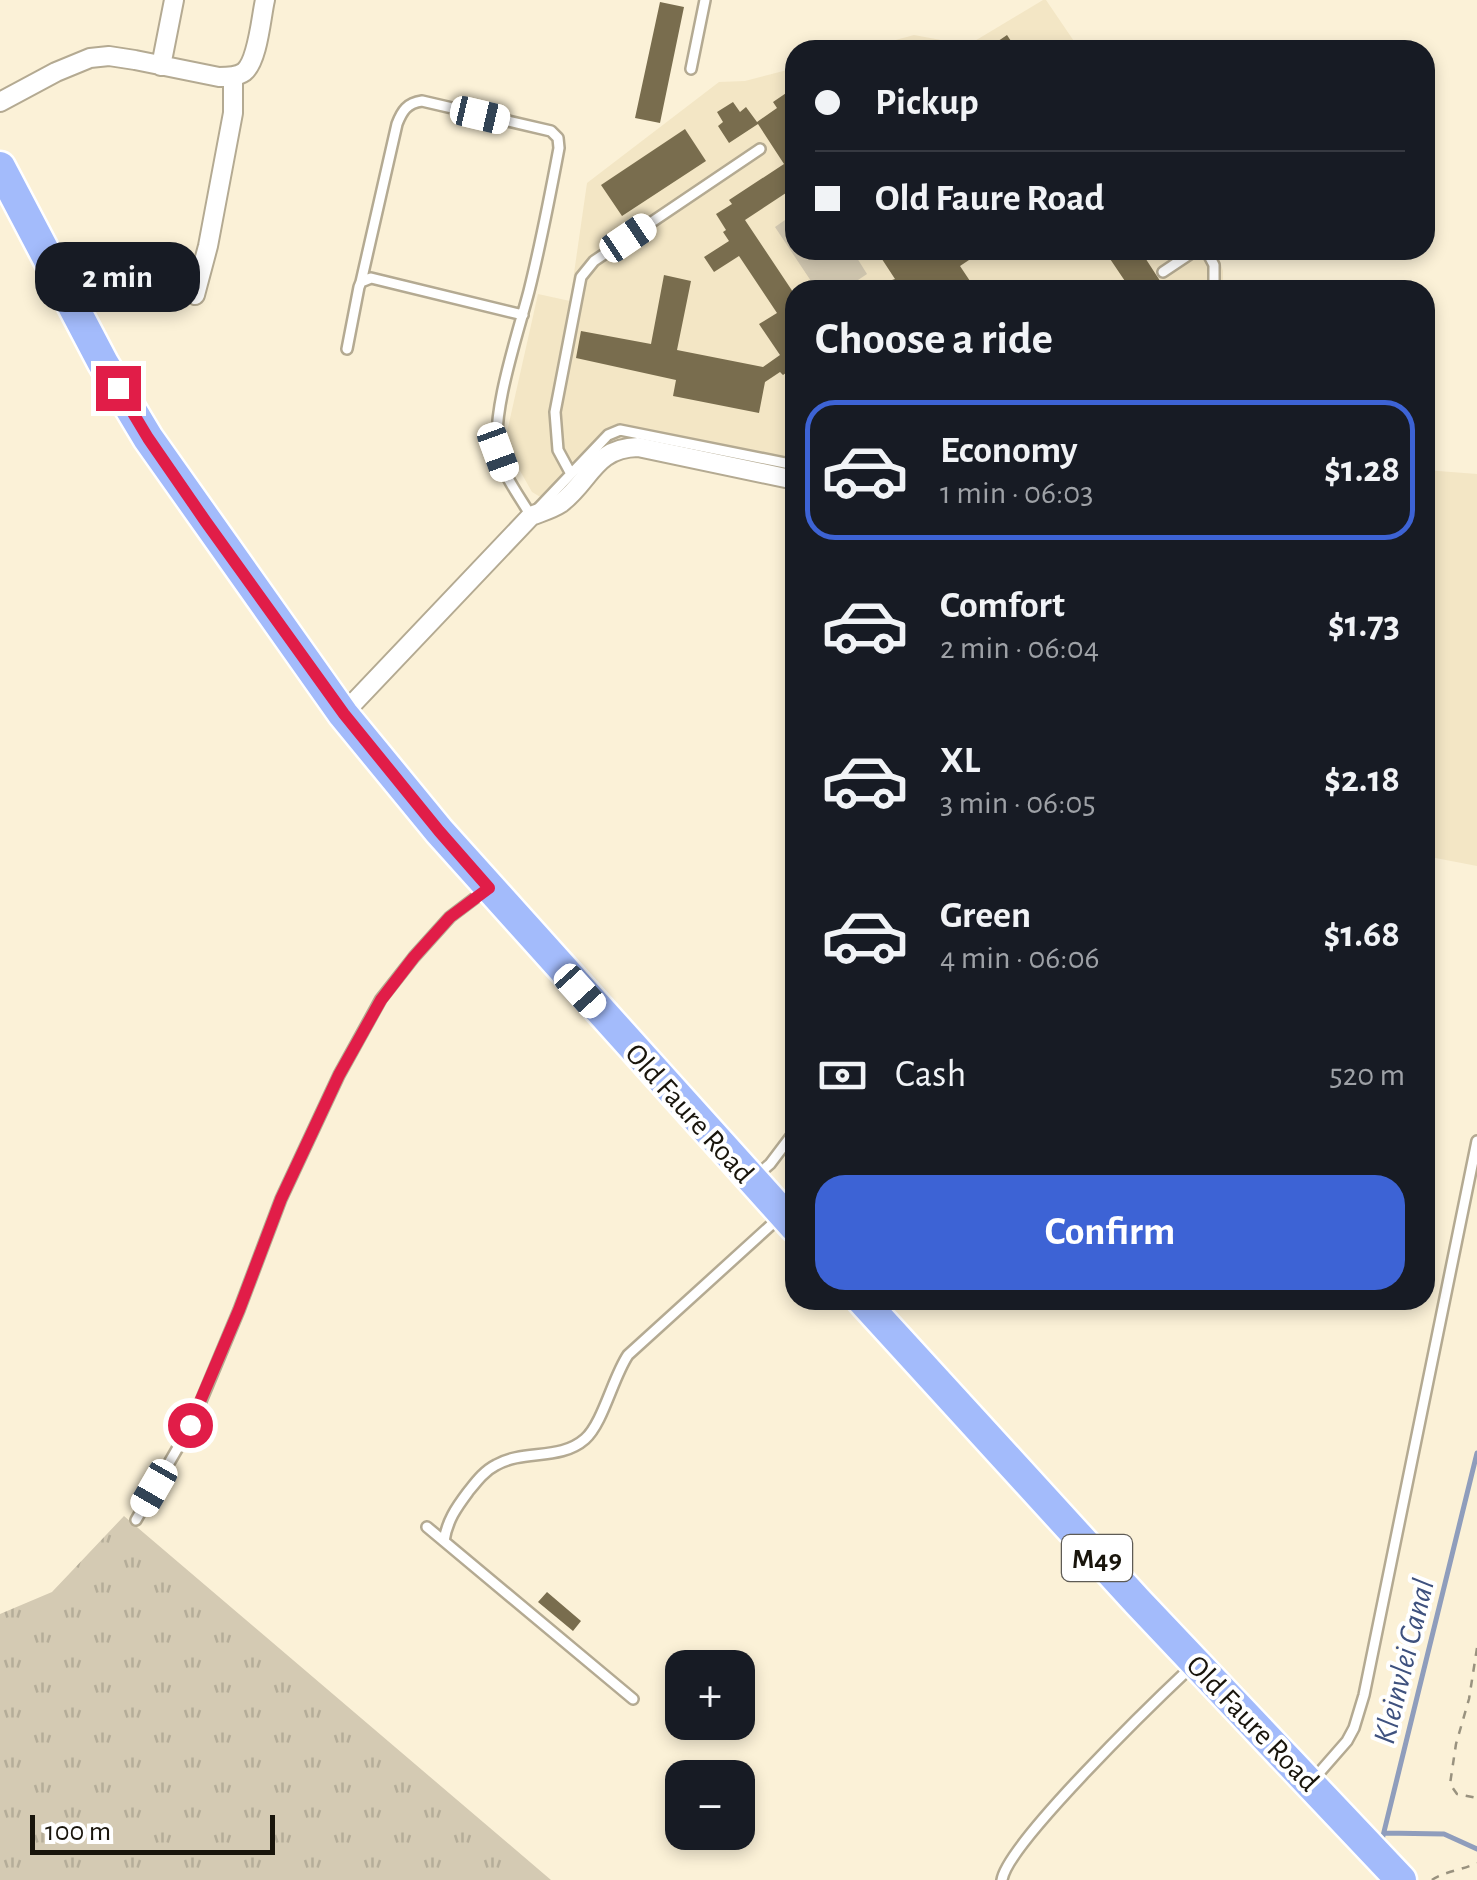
<!DOCTYPE html>
<html lang="en">
<head>
<meta charset="utf-8">
<style>
  body { margin:0; font-family:"Alegreya Sans",sans-serif; background:#20242c; color:#f1f3f6; height:100vh; display:flex; flex-direction:column; font-size:38px; white-space:nowrap }
  * { box-sizing:border-box; margin:0 }
  p { font-size:32px; color:#9ea1a6 }
  .icon { flex:none; width:55px; height:55px; fill:none; stroke:currentColor; stroke-width:2; stroke-linecap:round; stroke-linejoin:round }
  .map { position:relative; flex:1; overflow:hidden }
  .drawer { position:absolute; left:785px; top:280px; width:650px; height:1030px; display:flex; flex-direction:column; background:#171b24; border-radius:30px; box-shadow:0 5px 15px #0003 }
  .drawer>* { flex:none }
  .top-card { position:absolute; left:785px; top:40px; width:650px; height:220px; border-radius:30px; box-shadow:0 5px 15px #0003; display:grid; align-content:center; height:220px; padding:0 30px; background:#171b24 }
  .tools { position:absolute; left:665px; top:1650px; display:grid; gap:20px }
  .tools a { display:grid; place-items:center; width:90px; height:90px; border-radius:20px; background:#171b24; box-shadow:0 5px 15px #0003; font-size:50px }
  .scale { position:absolute; left:30px; bottom:25px; width:245px; box-sizing:border-box; padding-left:10px; border:5px solid #19150c; border-top:0; font-size:28px; line-height:35px; white-space:nowrap; color:#19150c; -webkit-text-stroke:8px #fff; paint-order:stroke }
  .end { position:absolute; width:45px; height:45px; margin:-22px; border:12px solid #e11d48; background:#fff; box-shadow:0 0 0 5px #fff }
  .from { border-radius:50% }
  .bubble { position:absolute; height:70px; border-radius:30px; background:#171b24; box-shadow:0 5px 15px #0003; font-size:32px; font-weight:600; line-height:70px; text-align:center }
  .car { position:absolute; width:30px; height:60px; margin:-30px -15px; border-radius:12px; box-shadow:0 0 8px 2px #0007; background:linear-gradient(#fff 24%,#345 0 40%,#fff 0 76%,#345 0 86%,#fff 0) }
  .top-card b { display:flex; align-items:center; gap:35px; height:95px; font-size:38px }
  .top-card b+b { border-top:2px solid #363941 }
  .top-card i { width:25px; height:25px; background:#f1f3f6 }
  ul { padding:0; list-style:none }
  li { display:flex; align-items:center; gap:30px; height:140px; margin:0 20px 15px; padding:0 10px; border:5px solid transparent; border-radius:30px }
  li div { flex:1 }
  li b { display:block; font-size:38px }
  li em { font-style:normal; font-weight:600 }
  li.active { border-color:#3d63d5 }
  li>.icon { width:90px; height:90px; stroke-width:1.5 }
  h2 { padding:0 30px; font-size:45px; line-height:120px }
  .pay { display:flex; align-items:center; gap:25px; height:110px; padding:0 30px; font-size:38px }
  .pay p { margin-inline-start:auto }
  .cta { display:flex; gap:20px; margin-top:auto; padding:20px 30px }
  .cta a { flex:1; height:115px; border-radius:30px; background:#3d63d5; color:#fff; font-size:40px; font-weight:600; line-height:115px; text-align:center }
  .map>svg:first-child { display:block }
  .built { fill:#f3e6c5 }
  .grass { fill:url(#grass-tufts) }
  .garden { fill:#d4cab3 }
  .lines { fill:none; stroke-linecap:round; stroke-linejoin:round }
  .stream { stroke:#8f9dbc; stroke-width:5 }
  .building { fill:#796d4e }
  .lane-casing { stroke:#b4aa92; stroke-width:14 }
  .street-casing { stroke:#b4aa92; stroke-width:22 }
  .primary-casing { stroke:#fff; stroke-width:35 }
  .path { stroke:#99927f; stroke-width:2.5; stroke-dasharray:8 8; stroke-linecap:butt }
  .lane { stroke:#fff; stroke-width:9 }
  .street { stroke:#fff; stroke-width:18 }
  .primary { stroke:#a3bbfb; stroke-width:30 }
  .route { stroke:#e11d48; stroke-width:12 }
  .labels { text-anchor:middle; stroke-width:8; stroke-linejoin:round; paint-order:stroke }
  .shield { fill:#fff; stroke:#5e5b55; stroke-width:2.5 }
  .shield-label { font-size:28px; font-weight:bold; fill:#19150c }
  .street-label { font-size:30px; fill:#19150c; stroke:#fff }
  .water-label { font-size:32px; font-style:italic; fill:#3e517e; stroke:#fff }
</style>
</head>
<body>
<div class="map">
<svg width="1477" height="1880" viewBox="0 0 1477 1880">
  <defs>
    <pattern id="grass-tufts" width="24" height="20" patternUnits="userSpaceOnUse" patternTransform="scale(2.5)"><rect width="24" height="20" fill="#d4cab3"/><path d="M3 7l-1-3M5 7V3M7 7l1-3M15 17l-1-3M17 17v-4M19 17l1-3" fill="none" stroke="#b5ad99"/></pattern>
  </defs>
  <rect width="100%" height="100%" fill="#fbf1d7"/>
  <!-- built -->
  <path class="built" d="M1043,0H1046L1080,50H859L914,35L968,45Z
    M795,68V250H1214L1219,258L1223,271V290H795V472L622,437L611,442L556,498L549,491L542,498L532,492L510,453L507,432L538,294L570,301L587,183L719,82L745,81Z
    M1425,470L1477,474V866L1425,856Z"/>
  <!-- grass -->
  <path class="grass" d="M124,1516L551,1880H0V1614L52,1592Z"/>
  <!-- garden -->
  <path class="garden" d="M795,213V250H852L867,274L843,290H817L775,227Z"/>
  <g class="lines">
    <!-- stream -->
    <path class="stream" d="M1384,1833L1444,1834L1477,1849
      M1381,1844L1477,1453"/>
  </g>
  <!-- building -->
  <path class="building" d="M660,2L684,7L660,123L635,118Z
    M1007,35L1017,50H985Z
    M795,87V187L745,220L795,295V377L790,370L783,375L780,372L765,382L759,413L673,396L676,380L576,358L581,331L651,344L664,275L691,281L677,350L763,367L780,355L759,324L777,313L739,256L714,272L704,257L729,241L723,232L726,230L716,214L732,204L729,200L784,164L758,124L729,143L718,126L723,122L717,112L733,102L740,112L746,107L757,122L777,108L773,102Z
    M685,129L706,161L622,216L601,185Z
    M876,250H984L960,266L976,290H898L892,280L895,279Z
    M1104,250H1140L1166,290H1131Z
    M547,1592L581,1621L573,1631L538,1602Z"/>
  <g class="lines">
    <defs>
      <path id="lane" d="M691,69L705,0
        M1206,250L1214,265V290
        M1163,272L1196,250
        M361,282L397,124C402,111 407,103 422,101L551,131L558,138L559,148C550,196 541,243 529,291C519,330 489,418 499,455C504,477 520,497 531,516L608,435L620,430L795,465
        M347,349L359,287L361,282L371,278L523,315
        M571,474L558,450L555,412L581,277L594,261L760,149
        M757,1175L770,1164L795,1131
        M136,1520L191,1425L239,1310L281,1199L339,1075L381,999L414,957L450,917L487,889
        M427,1527L633,1699
        M444,1541C447,1521 456,1508 468,1492C476,1482 484,1471 496,1465C524,1449 560,1461 585,1439C603,1423 613,1377 628,1355L781,1216
        M1312,1781L1347,1741L1354,1728L1364,1695L1477,1141
        M1002,1880C1007,1844 1156,1700 1190,1668"/>
      <path id="street" d="M161,66L174,0
        M0,102L56,72L90,58L109,56L135,60L219,77C227,77 237,77 244,72C258,61 261,17 265,0
        M195,295L208,246L233,113V77
        M343,714L531,516C541,512 552,509 561,503C591,480 594,448 638,447L795,480"/>
      <path id="primary" d="M0,167L103,363L148,438L343,714L439,831L795,1227
        M862,1300L1137,1601L1401,1880"/>
    </defs>
    <!-- lane casing -->
    <use href="#lane" class="lane-casing"/>
    <!-- street casing -->
    <use href="#street" class="street-casing"/>
    <!-- primary casing -->
    <use href="#primary" class="primary-casing"/>
    <!-- path -->
    <path class="path" d="M1477,1648L1469,1699L1456,1744L1450,1784L1457,1794L1477,1798
      M1432,1880C1440,1873 1465,1869 1477,1863"/>
    <!-- lane -->
    <use href="#lane" class="lane"/>
    <!-- street -->
    <use href="#street" class="street"/>
    <!-- primary -->
    <use href="#primary" class="primary"/>
  </g>
  <g class="lines">
    <!-- route -->
    <path class="route" d="M118,388L148,438L206,522L344,714L439,831L489,888L450,917L414,957L381,1000L339,1075L281,1199L239,1310L190,1425"/>
  </g>
  <g class="labels">
    <!-- shield labels -->
    <rect class="shield" x="1062" y="1535" width="70" height="46" rx="8"/>
    <g class="shield-label">
      <text x="1097" y="1568">M49</text>
    </g>
    <!-- street labels -->
    <g class="street-label">
      <text transform="translate(690 1113) rotate(48)" y="10">Old Faure Road</text>
      <text transform="translate(1253 1723) rotate(46)" y="10">Old Faure Road</text>
    </g>
    <!-- water labels -->
    <g class="water-label">
      <text transform="translate(1403 1661) rotate(-76)" y="11">Kleinvlei Canal</text>
    </g>
  </g>
</svg>
<div class="tools">
<a>+</a>
<a>−</a>
</div>
<div class="scale">100 m</div>
<i class="end from" style="left:190px;top:1425px"></i>
<i class="end" style="left:118px;top:388px"></i>
<div class="bubble" style="left:35px;top:242px;width:165px">2 min</div>
<i class="car" style="left:480px;top:115px;rotate:103deg"></i>
<i class="car" style="left:628px;top:238px;rotate:56deg"></i>
<i class="car" style="left:498px;top:452px;rotate:160deg"></i>
<i class="car" style="left:580px;top:991px;rotate:138deg"></i>
<i class="car" style="left:154px;top:1488px;rotate:210deg"></i>
<div class="top-card">
<b><i class="from"></i>Pickup</b>
<b><i></i>Old Faure Road</b>
</div>
<section class="drawer">
<h2>Choose a ride</h2>
<ul>
<li class="active"><svg class="icon" aria-label="car" viewBox="0 0 24 24"><path d="M5 17H2v-5l4-1 3-4h7l3 4 3 1v5h-3M9 17h6M6 11h13"/><circle cx="7" cy="17" r="2"/><circle cx="17" cy="17" r="2"/></svg><div><b>Economy</b><p>1 min · 06:03</p></div><em>$1.28</em></li>
<li><svg class="icon" aria-label="car" viewBox="0 0 24 24"><path d="M5 17H2v-5l4-1 3-4h7l3 4 3 1v5h-3M9 17h6M6 11h13"/><circle cx="7" cy="17" r="2"/><circle cx="17" cy="17" r="2"/></svg><div><b>Comfort</b><p>2 min · 06:04</p></div><em>$1.73</em></li>
<li><svg class="icon" aria-label="car" viewBox="0 0 24 24"><path d="M5 17H2v-5l4-1 3-4h7l3 4 3 1v5h-3M9 17h6M6 11h13"/><circle cx="7" cy="17" r="2"/><circle cx="17" cy="17" r="2"/></svg><div><b>XL</b><p>3 min · 06:05</p></div><em>$2.18</em></li>
<li><svg class="icon" aria-label="car" viewBox="0 0 24 24"><path d="M5 17H2v-5l4-1 3-4h7l3 4 3 1v5h-3M9 17h6M6 11h13"/><circle cx="7" cy="17" r="2"/><circle cx="17" cy="17" r="2"/></svg><div><b>Green</b><p>4 min · 06:06</p></div><em>$1.68</em></li>
</ul>
<div class="pay"><svg class="icon" aria-label="cash" viewBox="0 0 24 24"><path d="M3 7h18v10H3z"/><circle cx="12" cy="12" r="2"/></svg>Cash<p>520 m</p></div>
<div class="cta"><a>Confirm</a></div>
</section>
</div>
</body>
</html>
